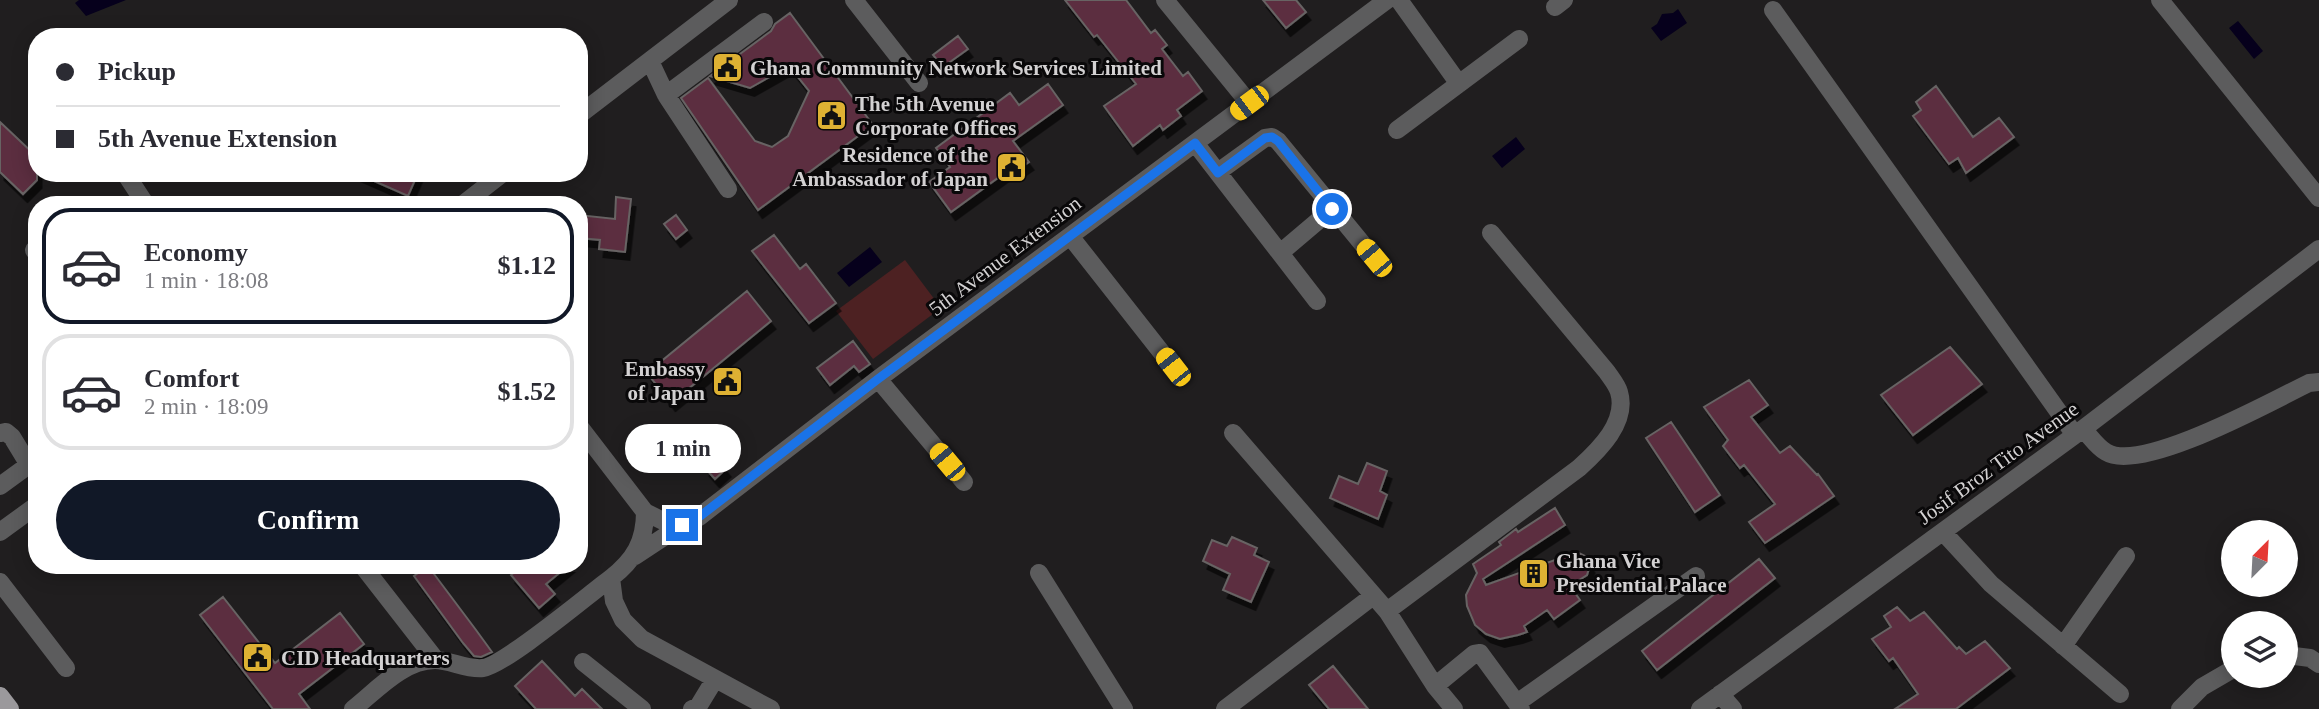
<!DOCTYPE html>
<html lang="en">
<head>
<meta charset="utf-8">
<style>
  body { margin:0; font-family:Georgia,serif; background:#f7f7f7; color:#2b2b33; height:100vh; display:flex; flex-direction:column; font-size:26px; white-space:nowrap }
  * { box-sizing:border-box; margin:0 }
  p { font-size:23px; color:#7c7c81 }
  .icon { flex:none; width:38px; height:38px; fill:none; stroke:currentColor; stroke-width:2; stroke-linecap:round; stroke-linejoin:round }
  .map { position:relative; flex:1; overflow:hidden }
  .sheet { position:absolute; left:28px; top:196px; width:560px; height:378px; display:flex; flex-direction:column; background:#fff; border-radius:28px; box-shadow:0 4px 18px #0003 }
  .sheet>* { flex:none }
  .hud { position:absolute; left:28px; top:28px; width:560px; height:154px; border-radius:28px; box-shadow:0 4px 18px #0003; display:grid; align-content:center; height:154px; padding:0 28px; background:#fff }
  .needle { width:46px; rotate:24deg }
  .buttons { position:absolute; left:2221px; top:520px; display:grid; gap:14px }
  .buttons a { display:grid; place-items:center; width:77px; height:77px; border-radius:50%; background:#fff; box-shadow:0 4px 18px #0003; font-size:35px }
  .end { position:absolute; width:32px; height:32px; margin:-16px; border:9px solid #1a73e8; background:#fff; box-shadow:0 0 0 4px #fff }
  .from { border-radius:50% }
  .bubble { position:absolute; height:49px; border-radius:24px; background:#fff; box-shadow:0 4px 18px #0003; font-size:23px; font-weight:700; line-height:49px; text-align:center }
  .car { position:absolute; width:21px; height:42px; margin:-21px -10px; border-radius:9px; box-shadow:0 0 5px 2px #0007; background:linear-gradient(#f5c518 24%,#345 0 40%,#f5c518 0 76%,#345 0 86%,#f5c518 0) }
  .hud b { display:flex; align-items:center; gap:24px; height:66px; font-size:26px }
  .hud b+b { border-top:2px solid #e1e1e2 }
  .hud i { width:18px; height:18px; background:#2b2b33 }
  ul { padding:12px 0 0; list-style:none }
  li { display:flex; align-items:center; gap:21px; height:116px; margin:0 14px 10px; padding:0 14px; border:4px solid #e1e1e2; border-radius:28px }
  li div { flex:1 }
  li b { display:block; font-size:26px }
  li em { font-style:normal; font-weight:700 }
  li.active { border-color:#111827 }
  li>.icon { width:63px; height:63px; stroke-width:1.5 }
  .button { display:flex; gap:14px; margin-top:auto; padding:14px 28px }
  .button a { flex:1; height:80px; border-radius:42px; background:#111827; color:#fff; font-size:28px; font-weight:700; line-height:80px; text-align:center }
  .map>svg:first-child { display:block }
  .green { fill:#4d2122 }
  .water { fill:#06001c }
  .building { fill:#5b2f3f; stroke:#676364; stroke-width:2; filter:url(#shadow) }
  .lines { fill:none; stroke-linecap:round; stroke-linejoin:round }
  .minor { stroke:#5c5c5d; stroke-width:18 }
  .major { stroke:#9b999c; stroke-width:18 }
  .route { stroke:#1a73e8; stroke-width:9 }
  .labels { text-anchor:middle; stroke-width:6; stroke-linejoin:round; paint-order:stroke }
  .poi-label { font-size:21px; font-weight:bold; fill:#d3d1d2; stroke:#090809; text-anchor:start }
  .street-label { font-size:21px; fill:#d3d1d2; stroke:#090809 }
</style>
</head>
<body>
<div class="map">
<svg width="2319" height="709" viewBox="0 0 2319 709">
  <defs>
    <filter id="shadow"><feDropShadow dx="4.5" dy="8" stdDeviation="0" flood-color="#0009"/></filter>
  </defs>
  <rect width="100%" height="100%" fill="#201e1f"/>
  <!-- green -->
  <path class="green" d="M905,260L941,308L873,359L836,311Z"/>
  <!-- water -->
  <path class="water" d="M79,0H126L86,16L75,3Z
    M1678,9L1687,23L1661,41L1651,28L1657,24L1662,14L1673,13Z
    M2238,21L2263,51L2254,59L2229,28Z
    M1516,137L1525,149L1502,168L1492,156Z
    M870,247L882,262L849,287L837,273Z"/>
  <!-- building -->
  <path class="building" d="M1065,0H1126L1151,33L1155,30L1167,45L1162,49L1183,76L1188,72L1202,91L1177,110L1181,116L1163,130L1160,125L1133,146L1104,106L1136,84L1097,35L1094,37Z
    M1263,0H1296L1306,12L1286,28Z
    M790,13L873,125L758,210L681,98L708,78L755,141L772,147L788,136L809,91L789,66L750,88L710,76L771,31L775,24Z
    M958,36L968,49L943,67L933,55Z
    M1048,84L1063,105L1013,141L1029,162L1016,171L1013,167L951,212L929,182L950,167L936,148L1010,93L1019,105Z
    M1936,86L1973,137L1999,118L2014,137L1966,173L1958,158L1949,164L1913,116L1921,110L1916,102Z
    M0,122L37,157V180L23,194L0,172Z
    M356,173H418L408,196Z
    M616,197L631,199L625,252L599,249L600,240L579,238V215L615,219Z
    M676,215L687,230L676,239L664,224Z
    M774,235L800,269L806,264L836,303L809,323L752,251Z
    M747,291L771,321L671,403L647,373Z
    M853,341L870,364L859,372L854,366L830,385L817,368Z
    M1950,347L1982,384L1913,435L1881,395Z
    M1749,380L1768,405L1751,417L1780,453L1790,446L1817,475L1818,474L1834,496L1765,543L1749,522L1775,504L1744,465L1740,468L1723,446L1728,440L1704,407Z
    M1671,422L1720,495L1695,512L1646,438Z
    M717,458L726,469L715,479L705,468Z
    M1367,463L1387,471L1380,491L1387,495L1378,519L1330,498L1339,476L1358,484Z
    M1555,508L1565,525L1483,579L1486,585L1577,552L1585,556L1590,565L1587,575L1570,586L1580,600L1554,619L1547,610L1524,626L1527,632L1518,635L1500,639L1486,634L1475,625L1467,606L1466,595L1477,573L1473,564L1501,545L1499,542L1516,529L1518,532Z
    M1232,537L1257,548L1254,555L1269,562L1251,602L1223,590L1230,574L1203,561L1212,540L1227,546Z
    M1759,559L1775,578L1657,670L1642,651Z
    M523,565H569L546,584L555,594L539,608L511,575Z
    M428,566L476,630L492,652L481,657L474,656L463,643L414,576Z
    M223,597L275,663L340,613L364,644L299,694L310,709H273L200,615Z
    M1897,607L1910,621L1924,612L1957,649L1959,647L1966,654L1985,641L2010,668L1956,709H1895L1918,694L1893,658L1889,661L1872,639L1891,627L1884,616Z
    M542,661L575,696L582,689L602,709H536L515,686Z
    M1333,666L1368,709H1329L1309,685Z"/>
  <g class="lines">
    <!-- minor -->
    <path class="minor" d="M854,0L919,83
      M1165,0L1249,103
      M1399,0L1459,84
      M2160,0L2319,198
      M1555,7L1564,0
      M1773,10L2075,435
      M650,61L666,95L764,22
      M666,95L728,189
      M579,115L729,0
      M1397,130L1519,39
      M1195,143L1317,301
      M1218,172L1265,138L1272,137L1278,141L1374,258
      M125,173L146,205
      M462,205L503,173
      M1070,236L1173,367
      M34,250L37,254
      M1280,253L1332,209
      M878,379L964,482
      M579,426L645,512L663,521L682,525L699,517L878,379L1387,0
      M2083,429C2090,436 2097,447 2106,452C2141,474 2272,401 2309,383L2319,382
      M0,433L6,432L12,437L29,465
      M1233,433L1387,611L1435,686L1454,709
      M0,486L37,459
      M645,512C645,542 634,560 611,578L614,601L623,620L642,639L771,709
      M0,532L37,505
      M1943,532L1991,584L2120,694
      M635,556L682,525
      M362,565L436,660
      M1039,573L1124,709
      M0,582L66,668
      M1387,611L1579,468C1599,450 1628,422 1619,392C1617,385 1611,378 1607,372L1491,233
      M2063,646L2126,556
      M2286,655L2310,658L2319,664
      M583,662L642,709
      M1435,686L1474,654L1480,653L1521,709
      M1720,694L1733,709
      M1517,703L1696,576
      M353,709C376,691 403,660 435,660C450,660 467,670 483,668C505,665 588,595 611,578
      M692,709L698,707L715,679
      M1225,709L1373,596
      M1700,709L2075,435L2319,249
      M2180,709L2202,687L2233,669"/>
    <!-- major -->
    <path class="major" d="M0,696L10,709"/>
  </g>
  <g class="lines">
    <!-- route -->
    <path class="route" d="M682,525L699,517L878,379L1195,143L1218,173L1265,138L1272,137L1278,141L1332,209"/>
  </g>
  <!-- icons -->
  <defs>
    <symbol id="civic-square" viewBox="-11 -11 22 22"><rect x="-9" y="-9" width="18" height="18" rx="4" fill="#deb133" stroke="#090809"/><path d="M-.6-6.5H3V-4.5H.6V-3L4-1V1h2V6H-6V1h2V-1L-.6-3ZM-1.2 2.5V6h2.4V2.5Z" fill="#111"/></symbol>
    <symbol id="building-square" viewBox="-11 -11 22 22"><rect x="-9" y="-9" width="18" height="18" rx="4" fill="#deb133" stroke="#090809"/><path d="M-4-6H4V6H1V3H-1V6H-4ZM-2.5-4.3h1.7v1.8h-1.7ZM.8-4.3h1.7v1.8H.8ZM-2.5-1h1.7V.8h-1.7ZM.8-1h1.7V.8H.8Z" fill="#111"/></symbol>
  </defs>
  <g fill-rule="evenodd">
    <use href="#civic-square" x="710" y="50" width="35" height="35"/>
    <use href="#civic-square" x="814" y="98" width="35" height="35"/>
    <use href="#civic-square" x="994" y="150" width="35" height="35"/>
    <use href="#civic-square" x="710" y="364" width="35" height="35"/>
    <use href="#building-square" x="1516" y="556" width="35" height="35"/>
    <use href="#civic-square" x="240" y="640" width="35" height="35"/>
  </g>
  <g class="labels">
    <!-- poi labels -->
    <g class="poi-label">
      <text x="750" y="75">Ghana Community Network Services Limited</text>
      <text x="855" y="111">The 5th Avenue<tspan x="855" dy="24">Corporate Offices</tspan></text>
      <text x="988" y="162" text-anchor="end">Residence of the<tspan x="988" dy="24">Ambassador of Japan</tspan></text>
      <text x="705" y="376" text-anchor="end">Embassy<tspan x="705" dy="24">of Japan</tspan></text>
      <text x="1556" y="568">Ghana Vice<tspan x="1556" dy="24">Presidential Palace</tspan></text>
      <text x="281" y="665">CID Headquarters</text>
    </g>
    <!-- street labels -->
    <g class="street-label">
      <text transform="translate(1005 256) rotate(-37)" y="7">5th Avenue Extension</text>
      <text transform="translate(1998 463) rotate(-36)" y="7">Josif Broz Tito Avenue</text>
    </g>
  </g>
</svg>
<div class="buttons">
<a><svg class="needle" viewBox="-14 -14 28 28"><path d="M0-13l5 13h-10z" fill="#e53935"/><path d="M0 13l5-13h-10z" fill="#7c7c81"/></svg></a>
<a><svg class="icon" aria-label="layers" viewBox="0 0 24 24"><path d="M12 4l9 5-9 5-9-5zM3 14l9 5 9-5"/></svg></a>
</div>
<i class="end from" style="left:1332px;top:209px"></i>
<i class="end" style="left:682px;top:525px"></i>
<div class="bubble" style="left:625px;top:424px;width:116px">1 min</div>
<i class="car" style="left:1249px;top:103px;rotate:233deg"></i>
<i class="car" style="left:1374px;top:258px;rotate:320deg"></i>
<i class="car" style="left:1173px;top:367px;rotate:322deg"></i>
<i class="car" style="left:947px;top:462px;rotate:320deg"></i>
<div class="hud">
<b><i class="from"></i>Pickup</b>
<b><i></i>5th Avenue Extension</b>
</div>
<section class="sheet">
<ul>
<li class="active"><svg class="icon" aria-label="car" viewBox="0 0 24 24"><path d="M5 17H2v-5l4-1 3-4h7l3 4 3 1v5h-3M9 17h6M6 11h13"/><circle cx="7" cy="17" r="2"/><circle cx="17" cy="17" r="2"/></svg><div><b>Economy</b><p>1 min · 18:08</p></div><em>$1.12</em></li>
<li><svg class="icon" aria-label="car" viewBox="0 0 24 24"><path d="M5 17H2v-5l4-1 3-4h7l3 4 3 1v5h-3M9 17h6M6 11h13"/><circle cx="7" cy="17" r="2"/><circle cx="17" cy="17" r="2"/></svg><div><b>Comfort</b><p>2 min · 18:09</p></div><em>$1.52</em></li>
</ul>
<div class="button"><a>Confirm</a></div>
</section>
</div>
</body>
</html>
